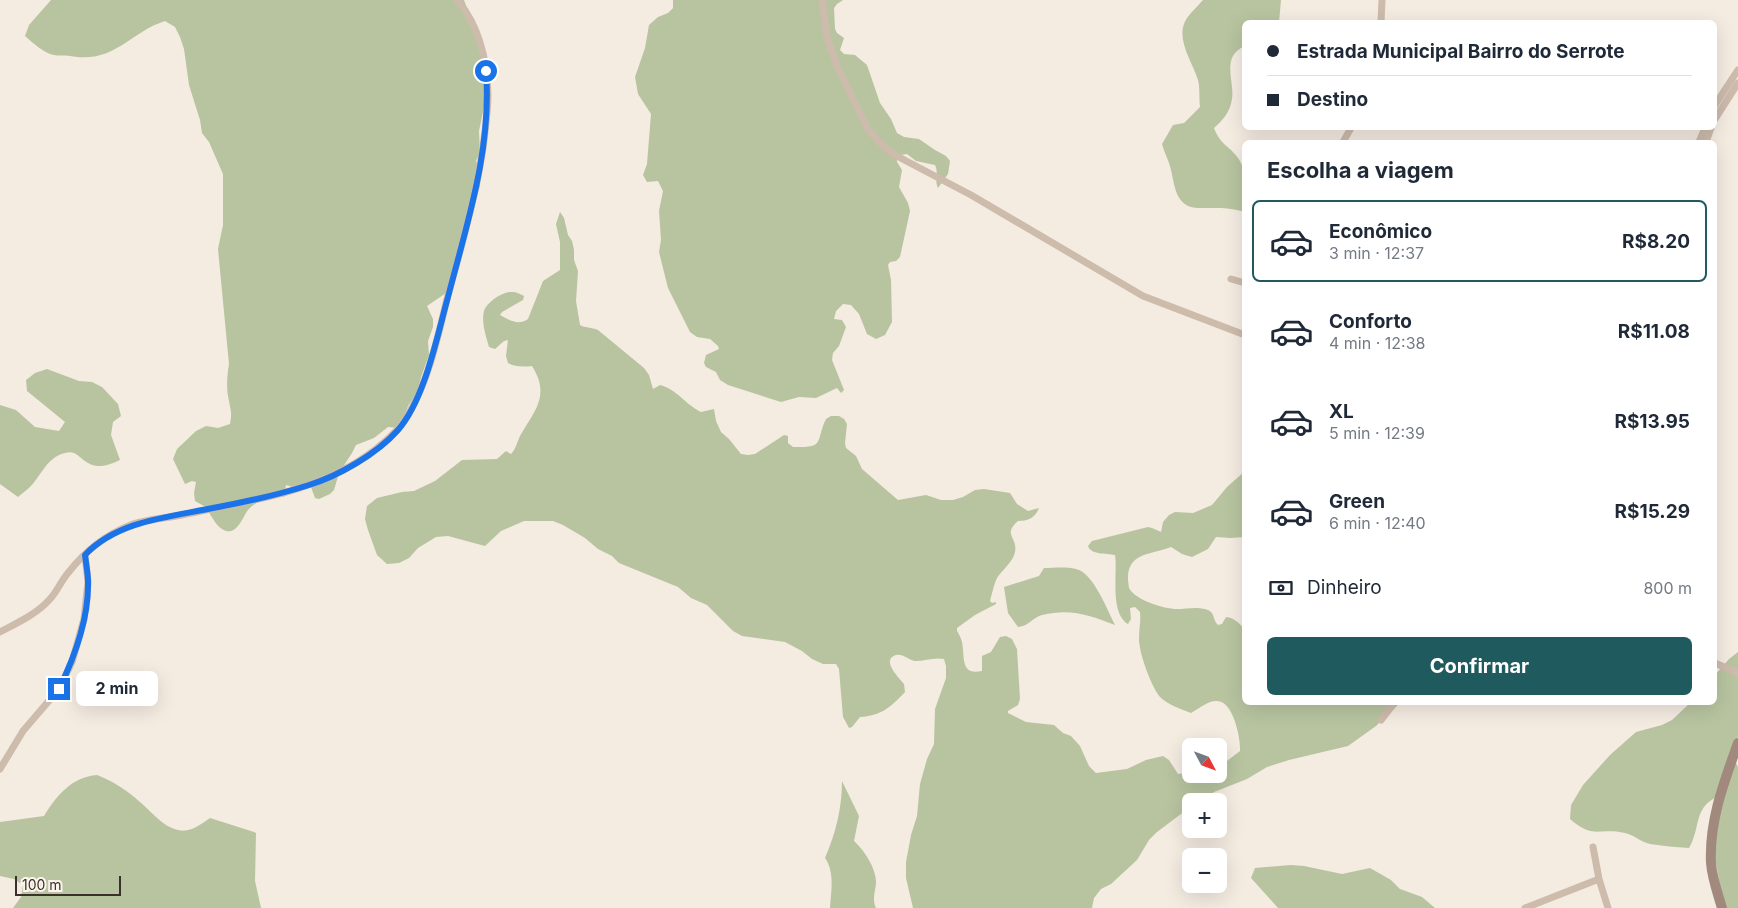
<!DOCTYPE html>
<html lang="pt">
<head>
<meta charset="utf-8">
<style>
  body { margin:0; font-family:Inter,sans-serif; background:#f2f2f3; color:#1f2937; height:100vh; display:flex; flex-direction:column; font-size:19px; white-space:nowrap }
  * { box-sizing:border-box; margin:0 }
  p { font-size:16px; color:#747a83 }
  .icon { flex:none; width:28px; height:28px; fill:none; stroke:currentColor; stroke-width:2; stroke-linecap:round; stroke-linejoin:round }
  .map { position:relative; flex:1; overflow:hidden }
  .sheet { position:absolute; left:1242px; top:140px; width:475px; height:565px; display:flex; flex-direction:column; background:#fff; border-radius:8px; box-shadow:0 5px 20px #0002 }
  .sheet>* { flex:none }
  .guide { position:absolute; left:1242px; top:20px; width:475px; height:110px; border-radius:8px; box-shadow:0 5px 20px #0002; display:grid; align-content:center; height:110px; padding:0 25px; background:#fff }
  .needle { width:32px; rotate:131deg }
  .buttons { position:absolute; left:1182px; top:738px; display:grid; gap:10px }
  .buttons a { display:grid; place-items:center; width:45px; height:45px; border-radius:8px; background:#fff; box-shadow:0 5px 20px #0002; font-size:25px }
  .scale { position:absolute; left:15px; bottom:12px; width:106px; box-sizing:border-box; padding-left:5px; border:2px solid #3b302b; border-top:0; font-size:14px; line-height:18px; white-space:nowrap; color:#3b302b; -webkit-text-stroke:4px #fbf5ee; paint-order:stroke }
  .end { position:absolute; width:22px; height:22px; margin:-11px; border:6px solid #1a73e8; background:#fff; box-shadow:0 0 0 2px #fff }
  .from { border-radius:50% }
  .bubble { position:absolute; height:35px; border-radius:8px; background:#fff; box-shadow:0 5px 20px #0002; font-size:16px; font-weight:700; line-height:35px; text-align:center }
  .guide b { display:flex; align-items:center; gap:18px; height:48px; font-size:19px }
  .guide b+b { border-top:1px solid #e0e1e3 }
  .guide i { width:12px; height:12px; background:#1f2937 }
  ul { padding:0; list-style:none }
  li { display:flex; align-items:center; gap:15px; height:82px; margin:0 10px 8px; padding:0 15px; border:2px solid transparent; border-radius:8px }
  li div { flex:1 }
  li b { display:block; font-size:19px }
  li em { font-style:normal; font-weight:700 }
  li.selected { border-color:#1f5a5e }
  li>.icon { width:45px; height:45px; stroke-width:1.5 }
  h2 { padding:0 25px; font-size:22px; line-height:60px }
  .pay { display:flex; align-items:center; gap:12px; height:55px; padding:0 25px; font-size:19px }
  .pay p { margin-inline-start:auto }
  .primary-button { display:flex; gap:10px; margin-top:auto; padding:10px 25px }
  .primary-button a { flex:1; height:58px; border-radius:8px; background:#1f5a5e; color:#fff; font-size:20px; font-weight:700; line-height:58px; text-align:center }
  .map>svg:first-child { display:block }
  .green { fill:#b8c4a0 }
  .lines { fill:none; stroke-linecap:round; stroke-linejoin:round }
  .street { stroke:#cdbbac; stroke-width:7 }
  .secondary { stroke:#a18a7d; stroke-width:10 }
  .route { stroke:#1a73e8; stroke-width:6 }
</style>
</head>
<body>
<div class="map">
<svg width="1738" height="908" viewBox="0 0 1738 908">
  <rect width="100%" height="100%" fill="#f4ebe1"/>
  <!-- green -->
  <path class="green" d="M51,0H464L491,74L479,131L480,152L476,161L481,174L480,186L449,291L427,306L433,319V327L428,341L429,355L421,377L417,393L408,406L400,428L388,427L374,438L356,445L352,453L339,473L334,490L330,494L319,499L315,498L311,487L296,488L286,485L284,497C271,496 257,500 248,510C243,516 238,534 226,531C215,527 212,515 205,507C203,505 198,503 195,501L194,493L196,482L192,481L185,484L173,459L177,449L196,431L206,426L218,428L230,424C232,412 231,412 229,401C226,389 227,376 229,364L218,249L223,225V174L209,142L202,133L200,120L189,85L184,49L180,37L175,27L165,21C128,33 115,64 70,56C65,55 59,56 54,55C44,53 33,43 25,36L29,25Z
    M673,0H843L837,4L834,8L835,29L837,33L844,38L840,50L844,54L855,55L867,65L880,103L891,119L897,133L904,137L919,139L935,150L946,156L950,161L948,174L938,188C934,180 939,173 935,165L916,161L907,154L901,155L897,159V162L902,170L899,187L908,203L910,211L900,257L896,261L890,262L888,265L891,280L892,322L885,335L876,339L867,334L859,314L851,305L843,304L836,311L834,319L842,320L846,327L839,346L833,353L832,360L844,390L841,393L837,388L816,398L799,397L781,402L728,385L720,380L716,372L706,367L704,363L706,355L719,349L718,346L710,339L697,337L690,332L668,288L659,252L661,240L659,211L663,191L658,181L647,182L643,175L647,164L651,114L638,94L635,77L645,48L649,25L658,17L668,13L673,8Z
    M1203,0H1281L1279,22H1245V46C1220,57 1235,81 1232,99C1230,112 1223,120 1214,128C1221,146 1229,145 1238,158C1248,172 1248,196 1242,211C1225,207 1218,208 1201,208C1174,209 1175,184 1170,166C1168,159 1164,152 1162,144L1173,125L1184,123L1200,107C1199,98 1200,88 1198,80C1192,61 1174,37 1187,18C1192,11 1198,6 1203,0Z
    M560,212L564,218L568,235L572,241L574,250V260L578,271L576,301L580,325C585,328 591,327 598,330L644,368L649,375L653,389L660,385C678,390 686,405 701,412L714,409L716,421L721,432L729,439L741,454L748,455L755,454L784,435L788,436V443L793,447C826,448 815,442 826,419L831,416H839L844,419L847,424L845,443L846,448L856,456L862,469L898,500L926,495L941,500H953L963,497L975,490L984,489L1010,493L1017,504L1028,511L1039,508C1035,518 1028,521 1018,521C1002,535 1018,537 1015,552C1013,562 1002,570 997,578C994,584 992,594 990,601L992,603L996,602V604L975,615L957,628V631C959,634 961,638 962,642C965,657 960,676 982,671V656L991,652L1000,637L1006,636L1012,639L1017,649L1020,699L1018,705L1008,711V713L1026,722L1054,725L1063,733L1071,736L1080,746L1089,766L1096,773L1127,769L1146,760L1163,756L1169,760L1178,774L1190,772L1191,774H1219V767L1240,751C1241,739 1233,699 1216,701C1208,701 1198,709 1191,713C1181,709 1168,705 1160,697C1151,686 1139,653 1139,639C1139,629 1141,621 1140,612L1135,607L1130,608L1131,619L1128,624C1109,612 1118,573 1115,555C1106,553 1091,555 1088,546L1092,541L1148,527L1152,528L1161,532L1163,522L1169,515L1175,512L1193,513L1212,505L1227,487L1245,471V537L1230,538L1216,537L1208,549L1192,557L1182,554L1171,547C1151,555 1127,552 1128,580C1128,581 1129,587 1129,588C1135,600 1164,609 1177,609C1187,609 1197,606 1208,610C1215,613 1213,621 1218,625L1222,624L1226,617C1235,618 1240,624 1245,630V702L1400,703L1376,726L1348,746L1289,760L1267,767L1247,779L1214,792L1201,801H1191L1190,811L1189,812V808L1157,832L1149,840L1137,860L1111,884L1101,889L1094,898L1092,908H913L906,878V862L911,835L917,816L920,784L927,759L934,744L935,709L946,678V666L944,659C934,657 925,661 915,661C909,660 902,653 896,655C880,660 900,679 904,684L905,692C891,707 881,716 860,717L852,727L849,728L843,717L839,669L836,664H823L812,659L802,651L785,642L742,636L733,631L707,605L691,598L678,587L619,563L612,556L598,549L585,538L563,525L553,521H524L501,531L485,546L448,536L436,537L418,548L409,558L399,563L387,564L377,555L368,530L365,519L367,506L377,498L402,492L414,491L435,481L462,460L497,459L506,451L511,454C516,449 517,442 520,436C534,411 551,396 532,366C523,367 515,367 508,363L506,356L508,340L504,341L495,349L489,347C486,336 481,322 484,311C487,302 503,291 513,292C516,292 520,294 524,296L523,300L502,312L500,315C509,320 518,326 528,319L543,281L560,270V242L556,224Z
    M47,369L79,381L92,382L102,387L118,404L121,416L113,422L111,435L120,460C111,464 100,469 90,464C77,458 77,447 59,455C48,460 42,472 35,481C31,487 24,492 18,497L0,484V405L16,410L35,427L59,431L65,422L27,391L26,380L35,373Z
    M1044,568C1055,568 1069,566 1079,570C1095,577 1107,610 1115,625C1089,615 1071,608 1042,615C1032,618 1029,626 1018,627L1008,613L1004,587L1039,576Z
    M1738,652V735L1735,761L1738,767V908H1724L1713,846L1717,797C1693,808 1701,828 1689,848C1676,847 1662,846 1650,844C1641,842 1634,835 1625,833C1599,827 1594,840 1570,819L1571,805L1583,785L1610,755L1636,732L1662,725L1672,720L1690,703L1715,702V675L1729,659Z
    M97,775C113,781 128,791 140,802C151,811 163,827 178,830C190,833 200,825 210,818L254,832L256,833L255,881L261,908H13L21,897L23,885L14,879L0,876V822L44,816C57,795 72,777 97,775Z
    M842,781L859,816L854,841C864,850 877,869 876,884C875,892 872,900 876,908H830C831,891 835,872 825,858C836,833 842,807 842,781Z
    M1291,865L1304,866L1342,874L1370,868L1391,880L1400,889L1422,897L1435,908H1278L1251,878L1255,868Z"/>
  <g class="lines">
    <!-- street -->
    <path class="street" d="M822,0L827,37L837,66L867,128L880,143L893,154L971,195L1143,296L1245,335
      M1381,22L1382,0
      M1715,105L1738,70
      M1715,119L1738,83
      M1343,142L1351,128
      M1699,142L1705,128
      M1706,142L1711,128
      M1231,279L1245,283
      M0,632C17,623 37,614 50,599C57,592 61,581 68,573C86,550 105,535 133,524C148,519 167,518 182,515C248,501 321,492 376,449C389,439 401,428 409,413C430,377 438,335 448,295C461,247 475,199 483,148C485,130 488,112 488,94C487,61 479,25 457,0
      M1715,663L1738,673
      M1381,720L1395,702
      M0,769L23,731L59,689L72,662L84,619L88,582L85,555
      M1593,847L1599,879L1608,908
      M1525,908L1599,879"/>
    <!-- secondary -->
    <path class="secondary" d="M1722,908C1718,894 1712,878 1711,863C1709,821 1724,782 1738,743"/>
  </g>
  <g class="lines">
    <!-- route -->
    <path class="route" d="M59,689C75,656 89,619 88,582C88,573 86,564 85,555C117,521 169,517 213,508C245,502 278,495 309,485C338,476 377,454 398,430C425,399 437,336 448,297C467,223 492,149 486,71"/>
  </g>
</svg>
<div class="buttons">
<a><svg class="needle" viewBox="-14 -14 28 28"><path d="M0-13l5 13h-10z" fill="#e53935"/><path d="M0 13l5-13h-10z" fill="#747a83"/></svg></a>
<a>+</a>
<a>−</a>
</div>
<div class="scale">100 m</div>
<i class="end from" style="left:486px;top:71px"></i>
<i class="end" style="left:59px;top:689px"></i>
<div class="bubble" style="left:76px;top:671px;width:82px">2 min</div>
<div class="guide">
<b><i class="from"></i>Estrada Municipal Bairro do Serrote</b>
<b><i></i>Destino</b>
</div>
<section class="sheet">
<h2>Escolha a viagem</h2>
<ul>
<li class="selected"><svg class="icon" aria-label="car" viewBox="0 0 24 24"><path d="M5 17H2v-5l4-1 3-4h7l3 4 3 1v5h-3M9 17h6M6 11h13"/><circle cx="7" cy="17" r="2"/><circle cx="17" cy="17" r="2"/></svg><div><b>Econômico</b><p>3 min · 12:37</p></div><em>R$8.20</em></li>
<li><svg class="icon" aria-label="car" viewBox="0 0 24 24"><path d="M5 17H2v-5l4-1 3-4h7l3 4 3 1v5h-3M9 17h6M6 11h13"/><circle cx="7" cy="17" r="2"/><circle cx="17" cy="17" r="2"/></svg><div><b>Conforto</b><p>4 min · 12:38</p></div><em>R$11.08</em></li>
<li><svg class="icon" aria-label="car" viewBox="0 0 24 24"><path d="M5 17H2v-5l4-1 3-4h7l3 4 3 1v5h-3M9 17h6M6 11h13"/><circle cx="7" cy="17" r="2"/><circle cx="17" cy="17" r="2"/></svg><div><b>XL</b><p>5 min · 12:39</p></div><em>R$13.95</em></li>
<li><svg class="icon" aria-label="car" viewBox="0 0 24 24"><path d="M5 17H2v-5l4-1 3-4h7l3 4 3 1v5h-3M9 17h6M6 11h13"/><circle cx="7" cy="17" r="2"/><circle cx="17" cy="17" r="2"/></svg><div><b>Green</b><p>6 min · 12:40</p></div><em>R$15.29</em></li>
</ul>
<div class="pay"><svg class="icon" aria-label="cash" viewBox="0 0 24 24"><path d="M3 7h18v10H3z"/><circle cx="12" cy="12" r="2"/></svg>Dinheiro<p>800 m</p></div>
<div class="primary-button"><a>Confirmar</a></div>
</section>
</div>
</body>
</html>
